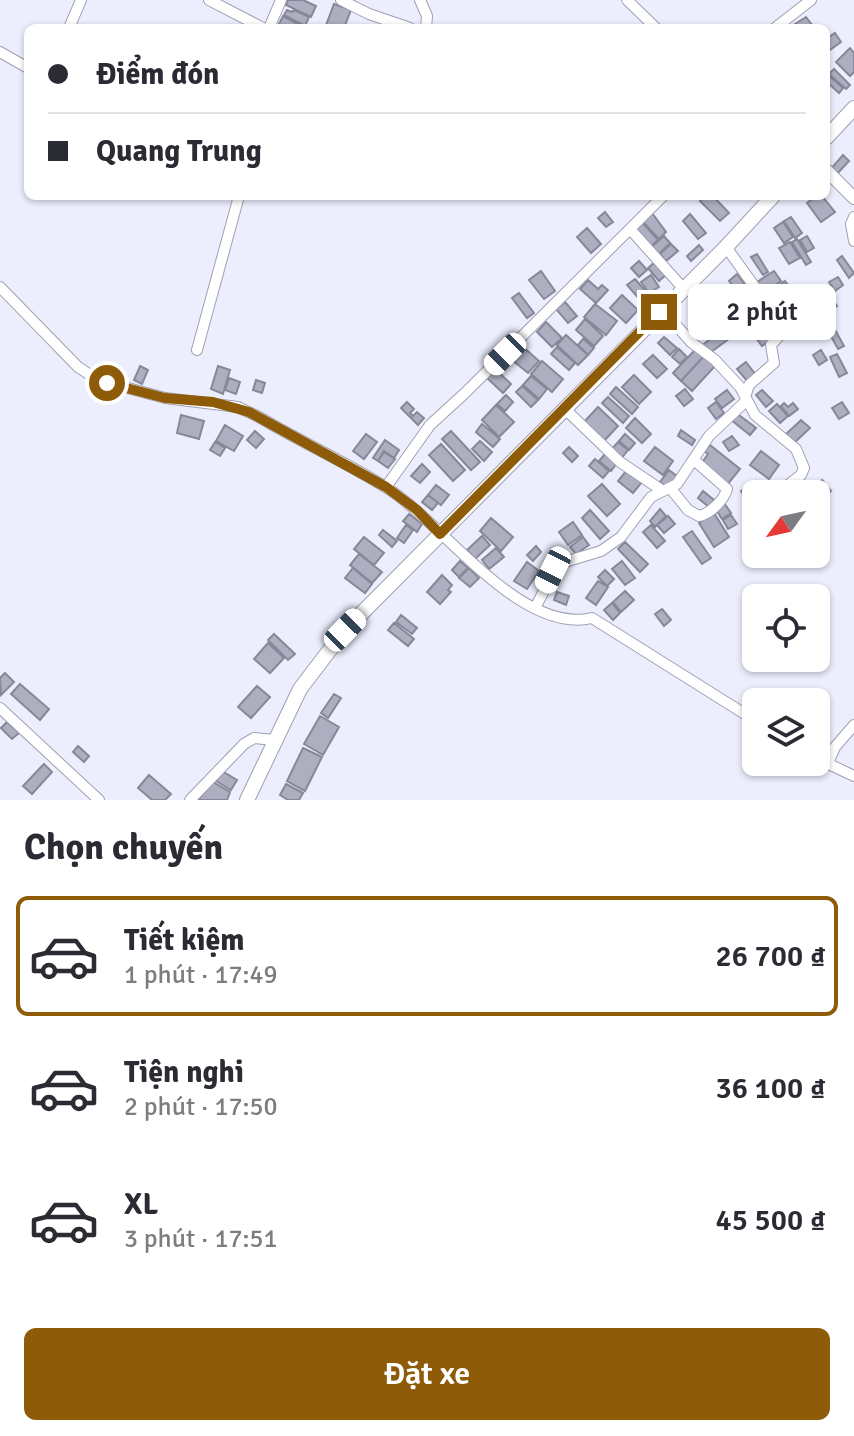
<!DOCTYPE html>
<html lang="vi">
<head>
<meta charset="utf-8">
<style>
  body { margin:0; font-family:Signika,sans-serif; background:#f7f7f7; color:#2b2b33; height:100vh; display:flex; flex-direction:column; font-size:30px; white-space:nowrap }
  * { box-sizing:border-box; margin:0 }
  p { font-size:26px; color:#7c7c81 }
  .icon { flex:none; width:44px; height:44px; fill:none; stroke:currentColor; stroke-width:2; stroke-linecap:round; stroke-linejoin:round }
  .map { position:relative; height:800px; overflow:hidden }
  .sheet { display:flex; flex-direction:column; background:#fff; flex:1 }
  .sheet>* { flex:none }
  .guide { position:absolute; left:24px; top:24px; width:806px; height:176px; border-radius:12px; box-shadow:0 2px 6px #0004; display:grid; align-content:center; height:176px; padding:0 24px; background:#fff }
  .needle { width:52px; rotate:237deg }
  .tools { position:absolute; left:742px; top:480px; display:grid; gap:16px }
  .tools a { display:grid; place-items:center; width:88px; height:88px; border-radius:12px; background:#fff; box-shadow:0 2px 6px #0004; font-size:40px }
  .end { position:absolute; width:36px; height:36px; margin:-18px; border:10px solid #8e5b08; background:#fff; box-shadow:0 0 0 4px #fff }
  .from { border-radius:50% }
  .bubble { position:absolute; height:56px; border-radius:12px; background:#fff; box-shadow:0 2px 6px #0004; font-size:26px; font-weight:600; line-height:56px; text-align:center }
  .car { position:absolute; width:24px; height:48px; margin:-24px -12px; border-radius:10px; box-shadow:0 0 6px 2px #0007; background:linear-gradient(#fff 24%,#345 0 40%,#fff 0 76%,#345 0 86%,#fff 0) }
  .guide b { display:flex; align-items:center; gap:28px; height:76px; font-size:30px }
  .guide b+b { border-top:2px solid #e1e1e2 }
  .guide i { width:20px; height:20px; background:#2b2b33 }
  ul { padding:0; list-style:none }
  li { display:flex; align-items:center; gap:24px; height:120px; margin:0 16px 12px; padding:0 8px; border:4px solid transparent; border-radius:12px }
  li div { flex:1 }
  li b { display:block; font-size:30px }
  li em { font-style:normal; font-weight:600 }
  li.current { border-color:#8e5b08 }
  li>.icon { width:72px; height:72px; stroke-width:1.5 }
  h2 { padding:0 24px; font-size:36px; line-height:96px }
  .action { display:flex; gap:16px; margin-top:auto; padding:16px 24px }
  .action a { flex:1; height:92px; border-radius:12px; background:#8e5b08; color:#fff; font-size:32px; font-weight:600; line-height:92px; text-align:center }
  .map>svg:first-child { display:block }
  .building { fill:#adafc1; stroke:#868899; stroke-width:2 }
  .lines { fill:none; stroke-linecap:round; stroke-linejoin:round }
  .minor-casing { stroke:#9fa0b2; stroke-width:12 }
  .tertiary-casing { stroke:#9fa0b2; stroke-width:14 }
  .secondary-casing { stroke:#9fa0b2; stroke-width:16 }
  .minor { stroke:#fff; stroke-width:10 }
  .tertiary { stroke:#fff; stroke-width:12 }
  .secondary { stroke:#fff; stroke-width:14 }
  .route { stroke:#8e5b08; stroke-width:10 }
</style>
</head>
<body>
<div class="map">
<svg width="854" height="800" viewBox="0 0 854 800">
  <rect width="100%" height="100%" fill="#eceefd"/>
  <!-- building -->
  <path class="building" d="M288,0H303L316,6L311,17L286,5Z
    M334,4L351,10L344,28H325Z
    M287,10L292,12L294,10L309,17L305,26L284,15Z
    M283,16L305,28H277Z
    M806,17L813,26L798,28L795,24Z
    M835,33L841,42L830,50L826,39Z
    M850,48L854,53V72L850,76L836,62Z
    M834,69L850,85L846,89L829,74Z
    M826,73L843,88L839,93L826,81Z
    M843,155L849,161L837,174L829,171Z
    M706,196H713L729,213L720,221L700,201Z
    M816,196H822L835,212L821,222L807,203Z
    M605,212L613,222L606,227L598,218Z
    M652,213L666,232L659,239L642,221Z
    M690,214L706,233L698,239L683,221Z
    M791,217L802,233L795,238L784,221Z
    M642,222L658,240L650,247L634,230Z
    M783,222L793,237L784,243L774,228Z
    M587,228L601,244L591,253L577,237Z
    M664,236L670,243L657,256L650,248Z
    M807,236L814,248L807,252L800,240Z
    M797,239L811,262L806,265L792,242Z
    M790,242L800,258L789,264L779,248Z
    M671,244L678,251L666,261L660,254Z
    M699,245L703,250L691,261L687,256Z
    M757,254L768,272L763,275L751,257Z
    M842,256L854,273L849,278L837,260Z
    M639,261L647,270L639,277L631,268Z
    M655,262L666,275L659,281L648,268Z
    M541,271L555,291L544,299L529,280Z
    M774,271L781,281L764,292L757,282Z
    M737,274L748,289L740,295L729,281Z
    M651,275L659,287L649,293L641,282Z
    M838,277L843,285L835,291L829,282Z
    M635,279L648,294L640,300L627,285Z
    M588,280L598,289L602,285L608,290L596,303L580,289Z
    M785,281L790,288L770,300L766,294Z
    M519,293L534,313L527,318L512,298Z
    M829,294L837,306L830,311L822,298Z
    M622,295L638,310L626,323L610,308Z
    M721,296L735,314L718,327L704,309Z
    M802,296L816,319L807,324L793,301Z
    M786,298L797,316L784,325L772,307Z
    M565,302L577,316L568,323L556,309Z
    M595,304L617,321L606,335L584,317Z
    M703,309L716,328L705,335L692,317Z
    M585,319L603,336L594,346L576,330Z
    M546,322L562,338L552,347L537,332Z
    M774,326L779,334L762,346L756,338Z
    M833,326L844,346L838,349L827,329Z
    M724,329L730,338L707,355L701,346Z
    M566,335L588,355L578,365L557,345Z
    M664,337L677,348L670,355L658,343Z
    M583,339L594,348L588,355L578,345Z
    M522,346L539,361L528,373L511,359Z
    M557,347L575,363L569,370L551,354Z
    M679,349L687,357L680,364L672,357Z
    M696,349L704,356L681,381L673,373Z
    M821,350L827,360L819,365L813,355Z
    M837,354L847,373L839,377L830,357Z
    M653,355L667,369L657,378L643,364Z
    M704,356L715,366L692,391L681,381Z
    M542,361L563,379L552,392L531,374Z
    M746,362L756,375L748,382L737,369Z
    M140,366L148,370L142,384L134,380Z
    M218,366L230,370L223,394L211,389Z
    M495,369L511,384L503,393L487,378Z
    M634,375L651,392L639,404L622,387Z
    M531,376L547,389L539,399L523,385Z
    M229,378L240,382L236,394L225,390Z
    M256,380L265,383L262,393L253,390Z
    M522,386L538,400L531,407L516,392Z
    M616,387L638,407L632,414L610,394Z
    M685,389L693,399L684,406L676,396Z
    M727,390L734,399L722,408L715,399Z
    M762,390L773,401L766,407L756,395Z
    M506,395L513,402L505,411L497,404Z
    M608,397L629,416L623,423L602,403Z
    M407,402L414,409L410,413L413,416L417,412L424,418L418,425L401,408Z
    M716,402L724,413L716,419L708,408Z
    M842,402L849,413L839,419L832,408Z
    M784,403L788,407L793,403L798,409L789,416L781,406Z
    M777,404L788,416L780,423L769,411Z
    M496,405L514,422L499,437L482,420Z
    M598,407L618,426L603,442L583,423Z
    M735,412L756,428L750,435L730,419Z
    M181,415L204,421L199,439L177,433Z
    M635,418L651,434L642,443L626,428Z
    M801,420L810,428L794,443L786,434Z
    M482,424L500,439L493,447L476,432Z
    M225,425L243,436L234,451L216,441Z
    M681,430L695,440L692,445L678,436Z
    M255,431L264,439L256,448L247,440Z
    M451,431L480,462L471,470L442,439Z
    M366,434L377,442L364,459L353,451Z
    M625,434L635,443L629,450L619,441Z
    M732,436L739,445L729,451L723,442Z
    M385,440L399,450L394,458L384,451L378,461L373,458Z
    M480,441L492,452L484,461L472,449Z
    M215,442L225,448L220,456L210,450Z
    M618,442L628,450L620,460L610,451Z
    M441,444L465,470L453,481L429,455Z
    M710,445L740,469L727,485L701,464L708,454L704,451Z
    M569,447L578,456L572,462L563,453Z
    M655,447L673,461L663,475L644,461Z
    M761,451L779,465L769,479L750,465Z
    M384,452L395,459L388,468L378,461Z
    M606,453L617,463L611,471L599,461Z
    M595,459L609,471L603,478L589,466Z
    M422,464L430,472L420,483L411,476Z
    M627,470L642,482L633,493L618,481Z
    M669,470L678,477L669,489L660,482Z
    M822,480L831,491L816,505V494H790L804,483L811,491Z
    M756,481L762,490L747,500L741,491Z
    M602,484L620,504L607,516L588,496Z
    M436,485L449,495L441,505L428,495Z
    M703,491L714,500L709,507L698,498Z
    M428,495L438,503L432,510L422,502Z
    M724,503L731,513L722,519L715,508Z
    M660,509L666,516L655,527L650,521Z
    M590,510L609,531L600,539L582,518Z
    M714,513L729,537L714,547L699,523Z
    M409,514L422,524L417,532L403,521Z
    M731,515L737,524L728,529L723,520Z
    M668,516L675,524L664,533L657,525Z
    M491,518L513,537L501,551L480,531Z
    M573,522L582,535L568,545L559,532Z
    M406,525L413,530L404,543L397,538Z
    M651,525L665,541L657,548L643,532Z
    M383,530L397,541L392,547L379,535Z
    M692,531L711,558L702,564L683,537Z
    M482,536L490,545L475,559L467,550Z
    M364,537L384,553L374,565L354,549Z
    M583,537L589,545L576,554L570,547Z
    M625,542L648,564L640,572L618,549Z
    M536,546L541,552L533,561L527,555Z
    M496,548L504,557L489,569L482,560Z
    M359,554L382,572L372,583L350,565Z
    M460,561L468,568L459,577L452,570Z
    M622,561L635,578L625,585L612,569Z
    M527,562L539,571L527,589L514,581Z
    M353,568L372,584L365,593L345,578Z
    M469,568L479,578L470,587L459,578Z
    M605,570L614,579L607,586L598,577Z
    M442,575L452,585L448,590L451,592L440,604L427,592Z
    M598,581L608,587L596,605L586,598Z
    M625,591L634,600L621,612L613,602Z
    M557,592L569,596L566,605L554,600Z
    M612,603L620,613L613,620L604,610Z
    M662,609L671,620L664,626L655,614Z
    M401,615L417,628L412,634L396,622Z
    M394,623L414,639L408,646L388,630Z
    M274,634L295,654L288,660L268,640Z
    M268,643L284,658L270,673L254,659Z
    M5,673L14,682L1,695L0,678Z
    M20,684L49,709L40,720L11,694Z
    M257,686L270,697L251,718L238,707Z
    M334,694L341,698L328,718L321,713Z
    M320,716L339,727L323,755L304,744Z
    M7,722L19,733L12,739L1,728Z
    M78,746L89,756L84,762L73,752Z
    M303,748L322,757L305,791L287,781Z
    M44,764L52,772L32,794L23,786Z
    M222,771L237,780L231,790L216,781Z
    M149,775L171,794L165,800H152L138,788Z
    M213,782L230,792L227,800H198Z
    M286,784L303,793L299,800H288L280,795Z"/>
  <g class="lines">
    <defs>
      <path id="minor" d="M209,0L263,28
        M341,0L369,14L410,28
        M420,0L427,16L426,28
        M627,0L656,28
        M69,28L81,0
        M269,28L281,0
        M775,28L811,0
        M0,52L28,68
        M854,217L851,224L854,241
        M630,229L683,288
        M726,247L783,326L781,334L771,345L774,363L749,385L745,397
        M0,287L78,367L98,380L165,398L238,407L259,417C301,442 346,462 387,488C443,523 520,635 592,618L756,721
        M662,309L691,342L715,360L740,387L755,415L796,449L804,468L801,475L787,486
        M197,350L239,196
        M564,408L620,462L663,491
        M386,487L430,425L465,393L663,196
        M671,489L688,510L699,516C710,514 724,500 727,489L694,460
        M535,608L558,564L601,551L621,537L651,497L677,484L709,436L746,401
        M0,708L99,800
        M816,758L854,776
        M827,765L835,747L854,725
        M190,800L244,744L254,738L274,740"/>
      <path id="tertiary" d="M826,170L854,198"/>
      <path id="secondary" d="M826,138L854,108
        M247,800L300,689L345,630L726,247L773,196"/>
    </defs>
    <!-- minor casing -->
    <use href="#minor" class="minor-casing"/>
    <!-- tertiary casing -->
    <use href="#tertiary" class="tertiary-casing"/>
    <!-- secondary casing -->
    <use href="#secondary" class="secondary-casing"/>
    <!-- minor -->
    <use href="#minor" class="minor"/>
    <!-- tertiary -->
    <use href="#tertiary" class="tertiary"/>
    <!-- secondary -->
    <use href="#secondary" class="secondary"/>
  </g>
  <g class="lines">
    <!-- route -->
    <path class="route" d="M107,383L165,398L213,402L249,412L386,487L417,510L440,534L659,312"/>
  </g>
</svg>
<div class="tools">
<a><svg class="needle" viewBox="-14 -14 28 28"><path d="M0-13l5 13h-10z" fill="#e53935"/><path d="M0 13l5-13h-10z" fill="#7c7c81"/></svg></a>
<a><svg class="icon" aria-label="locate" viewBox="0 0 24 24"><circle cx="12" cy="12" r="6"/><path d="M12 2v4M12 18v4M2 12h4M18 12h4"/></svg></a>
<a><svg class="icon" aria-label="layers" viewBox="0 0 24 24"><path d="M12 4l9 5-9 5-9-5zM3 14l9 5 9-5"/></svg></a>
</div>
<i class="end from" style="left:107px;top:383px"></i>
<i class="end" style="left:659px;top:312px"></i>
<div class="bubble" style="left:688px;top:284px;width:148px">2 phút</div>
<i class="car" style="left:505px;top:354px;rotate:225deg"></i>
<i class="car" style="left:553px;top:570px;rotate:207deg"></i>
<i class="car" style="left:345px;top:630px;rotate:44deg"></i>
<div class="guide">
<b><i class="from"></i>Điểm đón</b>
<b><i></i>Quang Trung</b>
</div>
</div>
<section class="sheet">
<h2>Chọn chuyến</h2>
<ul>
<li class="current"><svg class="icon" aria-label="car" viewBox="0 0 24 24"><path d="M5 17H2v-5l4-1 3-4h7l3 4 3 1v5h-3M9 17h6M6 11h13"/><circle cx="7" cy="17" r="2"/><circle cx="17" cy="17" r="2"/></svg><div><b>Tiết kiệm</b><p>1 phút · 17:49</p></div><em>26 700 ₫</em></li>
<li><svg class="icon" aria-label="car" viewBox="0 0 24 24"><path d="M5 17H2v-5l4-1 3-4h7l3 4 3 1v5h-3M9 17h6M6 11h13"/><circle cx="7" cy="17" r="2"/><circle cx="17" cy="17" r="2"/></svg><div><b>Tiện nghi</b><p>2 phút · 17:50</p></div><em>36 100 ₫</em></li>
<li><svg class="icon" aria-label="car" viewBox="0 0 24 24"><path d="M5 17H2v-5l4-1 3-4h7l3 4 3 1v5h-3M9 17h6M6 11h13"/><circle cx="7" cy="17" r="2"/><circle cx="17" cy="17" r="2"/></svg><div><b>XL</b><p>3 phút · 17:51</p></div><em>45 500 ₫</em></li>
</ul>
<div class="action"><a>Đặt xe</a></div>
</section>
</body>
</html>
